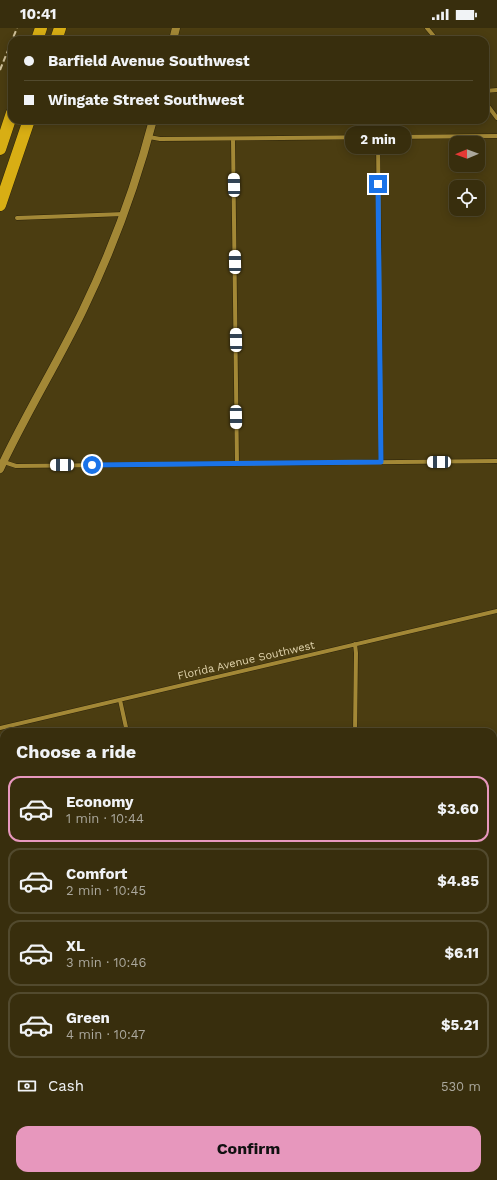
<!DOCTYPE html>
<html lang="en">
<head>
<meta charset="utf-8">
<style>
  body { margin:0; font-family:"Work Sans",sans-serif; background:#3f3616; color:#f1f3f6; height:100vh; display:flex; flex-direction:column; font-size:15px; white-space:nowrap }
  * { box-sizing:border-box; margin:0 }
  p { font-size:13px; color:#aba89d }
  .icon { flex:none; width:22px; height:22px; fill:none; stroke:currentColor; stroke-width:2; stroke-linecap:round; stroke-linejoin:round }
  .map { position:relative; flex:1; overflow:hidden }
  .drawer { position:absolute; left:0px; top:700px; width:497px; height:452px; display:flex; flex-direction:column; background:#382e0d; border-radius:12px 12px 0 0; box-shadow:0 2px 10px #0003,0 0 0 1px #524a2e }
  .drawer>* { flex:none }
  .top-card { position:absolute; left:8px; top:8px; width:481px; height:88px; border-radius:12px; box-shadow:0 2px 10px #0003,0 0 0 1px #524a2e; display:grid; align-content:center; height:88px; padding:0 16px; background:#382e0d }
  .needle { width:26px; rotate:269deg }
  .fabs { position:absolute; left:449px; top:108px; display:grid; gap:8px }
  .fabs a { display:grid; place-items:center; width:36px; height:36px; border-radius:8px; background:#382e0d; box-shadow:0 2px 10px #0003,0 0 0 1px #524a2e; font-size:20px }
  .end { position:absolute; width:18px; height:18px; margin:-9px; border:5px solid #1a73e8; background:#fff; box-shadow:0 0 0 2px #fff }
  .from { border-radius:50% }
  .bubble { position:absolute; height:28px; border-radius:12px; background:#382e0d; box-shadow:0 2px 10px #0003,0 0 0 1px #524a2e; font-size:13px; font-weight:700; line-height:28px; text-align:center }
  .car { position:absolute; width:12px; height:24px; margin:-12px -6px; border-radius:5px; box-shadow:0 0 3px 1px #0007; background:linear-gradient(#fff 24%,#345 0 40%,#fff 0 76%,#345 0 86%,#fff 0) }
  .top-card b { display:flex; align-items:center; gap:14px; height:38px; font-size:15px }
  .top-card b+b { border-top:1px solid #524a2e }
  .top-card i { width:10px; height:10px; background:#f1f3f6 }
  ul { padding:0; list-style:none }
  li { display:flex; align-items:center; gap:12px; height:66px; margin:0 8px 6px; padding:0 8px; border:2px solid #524a2e; border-radius:12px }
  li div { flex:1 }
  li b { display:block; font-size:15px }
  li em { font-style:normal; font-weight:700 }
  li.on { border-color:#e797bd }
  li>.icon { width:36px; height:36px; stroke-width:1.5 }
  h2 { padding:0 16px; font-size:18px; line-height:48px }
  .pay { display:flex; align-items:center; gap:10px; height:44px; padding:0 16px; font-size:15px }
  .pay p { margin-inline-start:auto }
  .button { display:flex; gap:8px; margin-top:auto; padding:8px 16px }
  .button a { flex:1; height:46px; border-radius:12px; background:#e797bd; color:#111; font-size:16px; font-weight:700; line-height:46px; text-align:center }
  .status { display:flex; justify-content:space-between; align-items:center; height:28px; padding:0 20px; background:#382e0d; direction:ltr }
  .status svg { height:11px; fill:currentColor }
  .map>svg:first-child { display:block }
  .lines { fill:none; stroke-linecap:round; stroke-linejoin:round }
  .minor-casing { stroke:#2d240a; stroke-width:5 }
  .tertiary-casing { stroke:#2d240a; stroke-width:8 }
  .secondary-casing { stroke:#2d240a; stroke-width:9 }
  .motorway-casing { stroke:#2d240a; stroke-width:13 }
  .minor { stroke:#a38836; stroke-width:4 }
  .tertiary { stroke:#a38836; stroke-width:7 }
  .secondary { stroke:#a38836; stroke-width:8 }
  .motorway { stroke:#d8ae14; stroke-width:12 }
  .rail { stroke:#cfc19a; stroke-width:2; stroke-dasharray:6 3; stroke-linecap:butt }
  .route { stroke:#1a73e8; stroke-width:5 }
  .labels { text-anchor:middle; stroke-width:4; stroke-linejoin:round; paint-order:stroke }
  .street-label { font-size:11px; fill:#e1d4ad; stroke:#4b3d11 }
</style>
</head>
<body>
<div class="status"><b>10:41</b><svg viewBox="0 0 49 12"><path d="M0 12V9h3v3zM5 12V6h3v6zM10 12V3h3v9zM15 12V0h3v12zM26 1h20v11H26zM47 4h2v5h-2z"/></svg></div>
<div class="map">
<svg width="497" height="1152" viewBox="0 0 497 1152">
  <rect width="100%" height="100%" fill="#4b3d11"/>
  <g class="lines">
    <defs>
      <path id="minor" d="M427,0L437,12
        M485,63L497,62
        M485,74L497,90
        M149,109L160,111L497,108
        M378,109L381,434
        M233,111L237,436
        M17,190L124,186
        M4,434L16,438L497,433
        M355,616L356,625L355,704
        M120,672L127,704
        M0,700L497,583
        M493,791H497
        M493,937H497
        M493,1054L497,1055
        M0,1084H4
        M487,1152L488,1148"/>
      <path id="tertiary" d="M298,1148L300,1152"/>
      <path id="secondary" d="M173,12L176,0
        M0,441C25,387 57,336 83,282C112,222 136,157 153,92
        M0,793L4,804
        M0,1018H4
        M0,1071L4,1057"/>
      <path id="motorway" d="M37,12L41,0
        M56,12L60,0
        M0,121L12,85
        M0,177L29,92"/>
    </defs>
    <!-- minor casing -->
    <use href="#minor" class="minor-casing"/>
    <!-- tertiary casing -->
    <use href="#tertiary" class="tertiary-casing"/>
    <!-- secondary casing -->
    <use href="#secondary" class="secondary-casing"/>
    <!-- motorway casing -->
    <use href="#motorway" class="motorway-casing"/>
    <!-- minor -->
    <use href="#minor" class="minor"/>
    <!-- tertiary -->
    <use href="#tertiary" class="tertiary"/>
    <!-- secondary -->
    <use href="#secondary" class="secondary"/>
    <!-- motorway -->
    <use href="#motorway" class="motorway"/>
    <!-- rail -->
    <path class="rail" d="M0,42L17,0"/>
  </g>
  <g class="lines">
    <!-- route -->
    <path class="route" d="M92,437L381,434L378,156"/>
  </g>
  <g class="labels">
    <!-- street labels -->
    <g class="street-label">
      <text transform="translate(246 632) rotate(-13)" y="4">Florida Avenue Southwest</text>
    </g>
  </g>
</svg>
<div class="fabs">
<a><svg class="needle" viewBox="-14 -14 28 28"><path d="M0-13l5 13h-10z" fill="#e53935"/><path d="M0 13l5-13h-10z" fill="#aba89d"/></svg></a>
<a><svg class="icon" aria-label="locate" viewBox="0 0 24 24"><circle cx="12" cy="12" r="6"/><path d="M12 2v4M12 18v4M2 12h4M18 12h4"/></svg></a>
</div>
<i class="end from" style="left:92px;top:437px"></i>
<i class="end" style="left:378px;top:156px"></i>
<div class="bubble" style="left:345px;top:98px;width:66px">2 min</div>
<i class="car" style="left:234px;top:157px;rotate:359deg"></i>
<i class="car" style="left:235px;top:234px;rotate:359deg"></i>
<i class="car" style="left:236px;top:312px;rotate:359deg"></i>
<i class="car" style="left:236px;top:389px;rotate:179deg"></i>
<i class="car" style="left:439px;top:434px;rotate:270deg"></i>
<i class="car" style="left:62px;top:437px;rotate:270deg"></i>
<div class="top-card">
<b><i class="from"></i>Barfield Avenue Southwest</b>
<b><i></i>Wingate Street Southwest</b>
</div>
<section class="drawer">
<h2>Choose a ride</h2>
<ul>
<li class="on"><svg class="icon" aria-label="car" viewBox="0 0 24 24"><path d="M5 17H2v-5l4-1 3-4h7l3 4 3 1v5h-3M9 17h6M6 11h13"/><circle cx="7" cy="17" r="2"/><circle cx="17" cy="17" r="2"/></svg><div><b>Economy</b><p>1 min · 10:44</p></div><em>$3.60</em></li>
<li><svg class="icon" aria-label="car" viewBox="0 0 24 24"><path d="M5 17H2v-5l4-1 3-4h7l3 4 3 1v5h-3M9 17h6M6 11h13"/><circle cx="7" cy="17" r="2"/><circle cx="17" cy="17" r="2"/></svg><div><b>Comfort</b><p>2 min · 10:45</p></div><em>$4.85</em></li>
<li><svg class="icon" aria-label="car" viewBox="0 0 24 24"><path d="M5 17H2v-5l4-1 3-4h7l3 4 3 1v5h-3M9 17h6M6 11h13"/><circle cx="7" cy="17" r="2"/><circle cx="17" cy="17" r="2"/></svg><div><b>XL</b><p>3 min · 10:46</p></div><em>$6.11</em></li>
<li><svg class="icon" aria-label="car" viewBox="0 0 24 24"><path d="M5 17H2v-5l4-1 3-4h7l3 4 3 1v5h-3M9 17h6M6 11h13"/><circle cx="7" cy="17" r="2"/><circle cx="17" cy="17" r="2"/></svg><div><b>Green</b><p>4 min · 10:47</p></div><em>$5.21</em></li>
</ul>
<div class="pay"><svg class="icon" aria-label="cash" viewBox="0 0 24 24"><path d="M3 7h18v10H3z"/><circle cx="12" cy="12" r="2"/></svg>Cash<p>530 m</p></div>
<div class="button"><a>Confirm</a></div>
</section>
</div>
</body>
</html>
